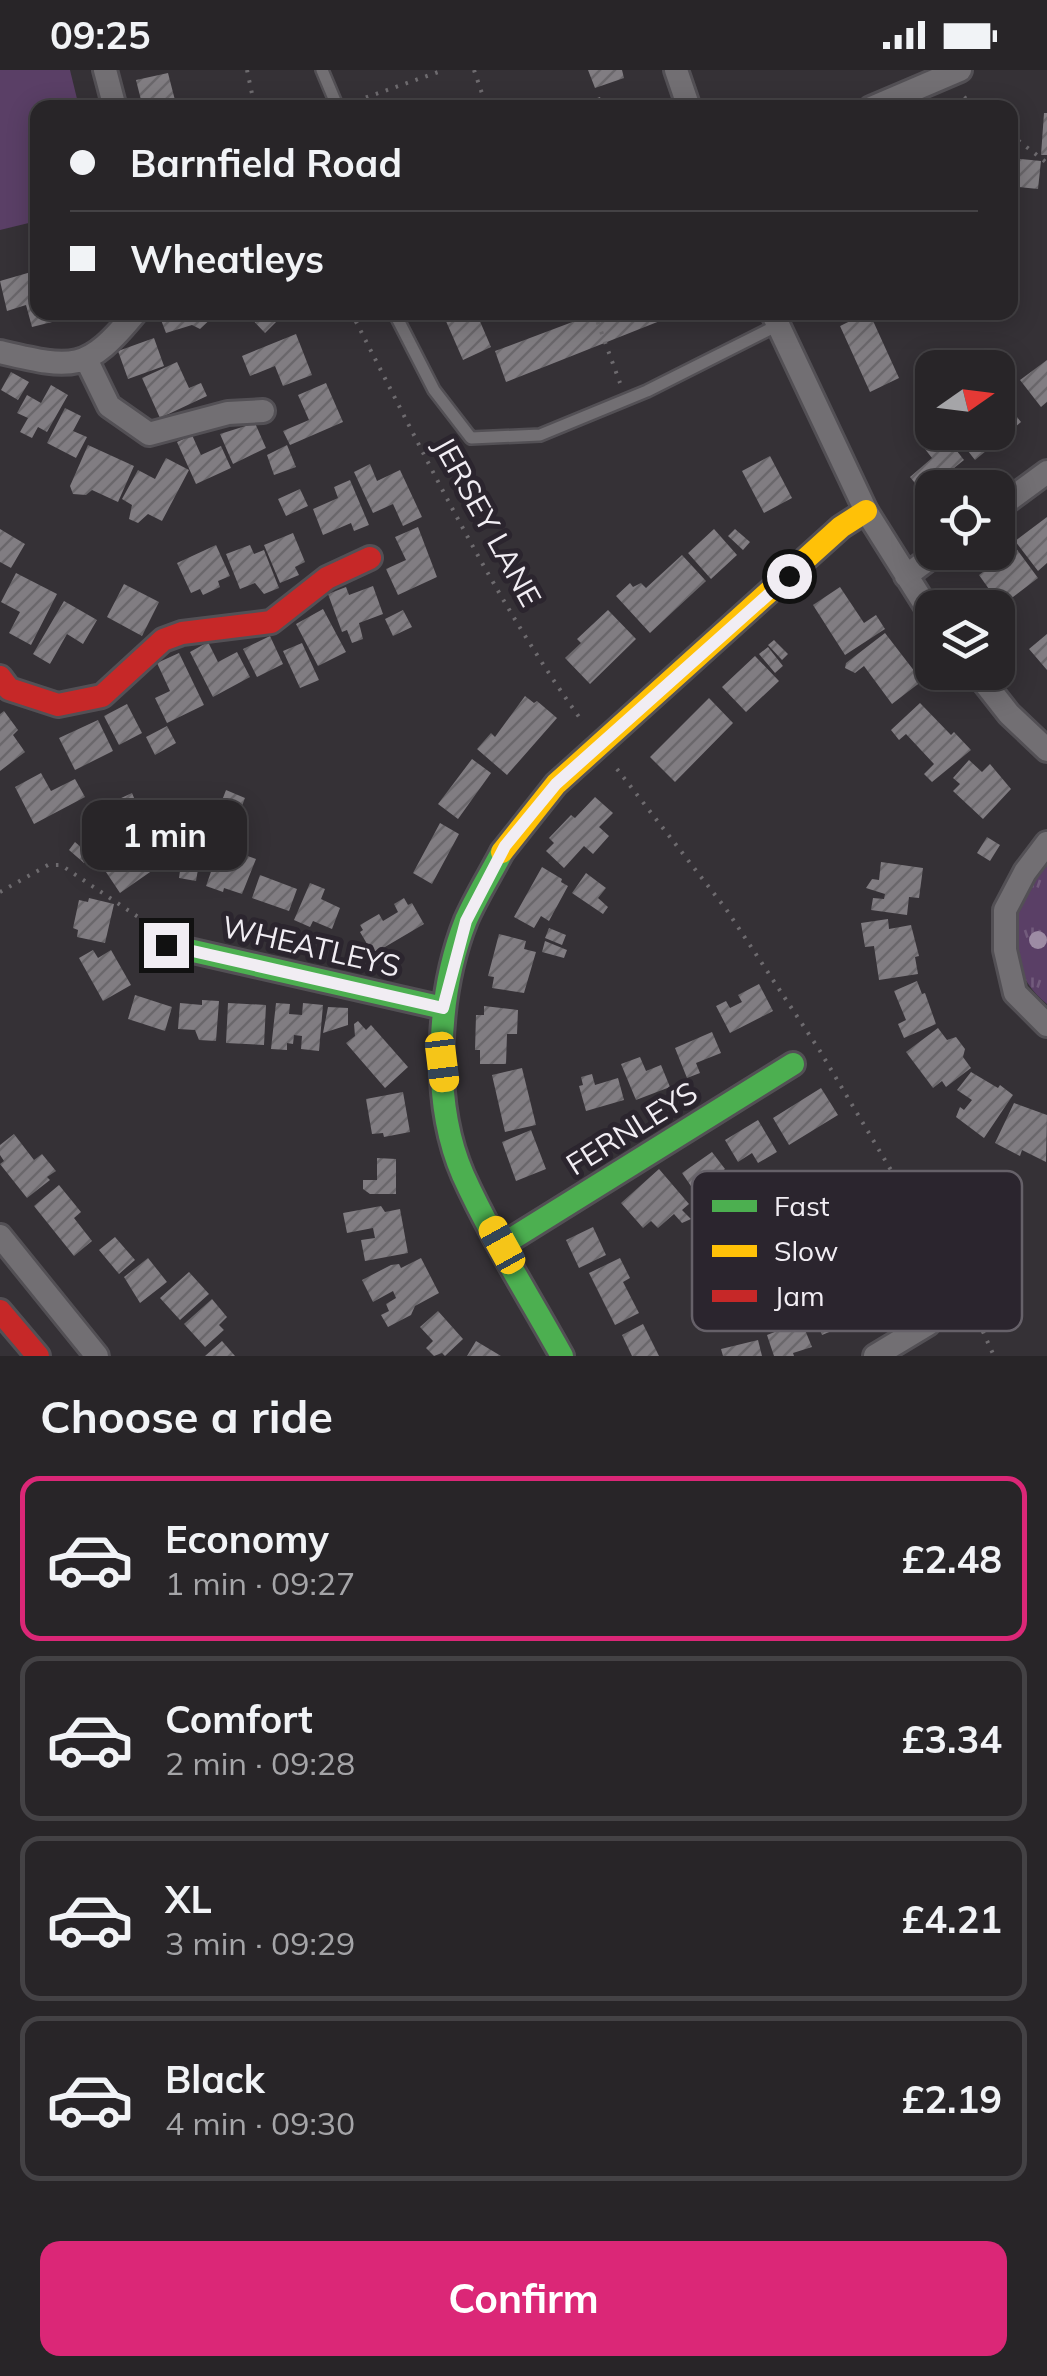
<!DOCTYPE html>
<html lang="en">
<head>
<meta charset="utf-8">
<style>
  body { margin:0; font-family:Mulish,sans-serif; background:#302d30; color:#f1f3f6; height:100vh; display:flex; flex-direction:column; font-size:38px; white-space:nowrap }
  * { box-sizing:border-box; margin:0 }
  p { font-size:32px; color:#a5a5a8 }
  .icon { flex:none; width:55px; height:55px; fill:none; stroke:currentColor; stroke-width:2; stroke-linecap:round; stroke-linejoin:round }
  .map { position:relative; height:1286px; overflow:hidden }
  .sheet { display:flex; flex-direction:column; background:#282528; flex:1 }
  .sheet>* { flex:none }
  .banner { position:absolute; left:30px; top:30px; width:988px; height:220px; border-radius:20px; box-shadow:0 5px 25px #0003,0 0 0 2px #444245; display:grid; align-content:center; height:220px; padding:0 40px; background:#282528 }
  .needle { width:65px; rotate:76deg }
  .buttons { position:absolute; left:915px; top:280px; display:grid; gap:20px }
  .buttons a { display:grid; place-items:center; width:100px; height:100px; border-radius:20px; background:#282528; box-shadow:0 5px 25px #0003,0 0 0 2px #444245; font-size:50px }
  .end { position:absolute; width:45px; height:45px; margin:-22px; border:12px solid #f1edf3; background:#111; box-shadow:0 0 0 5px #111 }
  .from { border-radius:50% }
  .bubble { position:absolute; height:70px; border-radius:20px; background:#282528; box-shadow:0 5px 25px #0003,0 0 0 2px #444245; font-size:32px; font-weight:700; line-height:70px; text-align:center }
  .car { position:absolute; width:30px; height:60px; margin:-30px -15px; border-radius:12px; box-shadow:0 0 8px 2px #0007; background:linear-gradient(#f5c518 24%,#345 0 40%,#f5c518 0 76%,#345 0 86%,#f5c518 0) }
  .banner b { display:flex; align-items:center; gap:35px; height:95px; font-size:38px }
  .banner b+b { border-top:2px solid #444245 }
  .banner i { width:25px; height:25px; background:#f1f3f6 }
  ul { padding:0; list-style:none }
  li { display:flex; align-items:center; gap:30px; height:165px; margin:0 20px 15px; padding:0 20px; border:5px solid #444245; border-radius:20px }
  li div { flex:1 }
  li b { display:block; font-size:38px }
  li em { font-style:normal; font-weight:700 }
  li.current { border-color:#db2777 }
  li>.icon { width:90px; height:90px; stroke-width:1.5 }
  h2 { padding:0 40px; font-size:45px; line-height:120px }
  .action { display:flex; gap:20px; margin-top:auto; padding:20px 40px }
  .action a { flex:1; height:115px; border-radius:20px; background:#db2777; color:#fff; font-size:40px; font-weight:700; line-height:115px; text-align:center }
  .status { display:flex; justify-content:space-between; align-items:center; height:70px; padding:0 50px; background:#282528; direction:ltr }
  .status svg { height:28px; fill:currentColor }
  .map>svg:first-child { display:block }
  .grass { fill:url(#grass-tufts) }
  .pitch { fill:#5a3f66 }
  .building { fill:url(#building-hatch) }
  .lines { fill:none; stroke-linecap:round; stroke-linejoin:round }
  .lane-casing { stroke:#535055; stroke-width:16 }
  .street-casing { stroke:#535055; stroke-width:28 }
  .fast-casing { stroke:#535055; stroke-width:28 }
  .slow-casing { stroke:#535055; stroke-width:28 }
  .jam-casing { stroke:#535055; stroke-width:28 }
  .path { stroke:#6e6b6f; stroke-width:4; stroke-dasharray:2.5 8; stroke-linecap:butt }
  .lane { stroke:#726f73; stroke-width:11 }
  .street { stroke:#726f73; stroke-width:22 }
  .fast { stroke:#4caf50; stroke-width:22 }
  .slow { stroke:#ffc107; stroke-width:22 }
  .jam { stroke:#c62828; stroke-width:22 }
  .tree { fill:#9d8ca4 }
  .route { stroke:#f1edf3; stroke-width:12 }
  .labels { text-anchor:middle; stroke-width:10; stroke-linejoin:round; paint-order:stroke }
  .street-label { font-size:30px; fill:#f1edf3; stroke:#2b252e }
  .key { fill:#2b252e; stroke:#666169; stroke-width:2.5 }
  .key-label { font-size:28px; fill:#f1edf3 }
</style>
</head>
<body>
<div class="status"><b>09:25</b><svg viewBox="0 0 49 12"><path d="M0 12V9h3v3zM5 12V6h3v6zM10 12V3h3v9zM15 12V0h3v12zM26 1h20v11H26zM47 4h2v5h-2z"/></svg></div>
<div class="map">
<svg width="1047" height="1286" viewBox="0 0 1047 1286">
  <defs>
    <pattern id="grass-tufts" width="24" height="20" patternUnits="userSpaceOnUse" patternTransform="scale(2.5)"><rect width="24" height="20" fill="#5a3f66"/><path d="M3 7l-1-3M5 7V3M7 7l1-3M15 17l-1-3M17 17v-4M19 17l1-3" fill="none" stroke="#725b7c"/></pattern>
    <pattern id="building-hatch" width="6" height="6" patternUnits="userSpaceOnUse" patternTransform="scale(2.5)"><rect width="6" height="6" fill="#817d82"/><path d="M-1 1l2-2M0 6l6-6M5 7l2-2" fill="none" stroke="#6a676b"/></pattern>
  </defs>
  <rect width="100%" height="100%" fill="#353136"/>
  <!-- grass -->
  <path class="grass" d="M1047,785V934C1020,914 1006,873 1015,840C1020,822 1037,802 1047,785Z"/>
  <!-- pitch -->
  <path class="pitch" d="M0,0H70L79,37L38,38L37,151L0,160Z"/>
  <!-- building -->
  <path class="building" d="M588,0H622L624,8L595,18Z
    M168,3L177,38H143L136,10Z
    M600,27L604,38H572V37Z
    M1044,43H1047V85H1041Z
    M1010,88L1041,91L1038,119L1010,116Z
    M38,200V242H49L52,252L32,257L26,235L7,241L0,211Z
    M158,242H218L200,259L192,255L166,263Z
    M245,242H271L278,250L265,263Z
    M442,242H476L491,277L463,290Z
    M599,242L680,243L506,312L495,281Z
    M834,242H859V243L838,251Z
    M869,242L899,308L870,322L840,256Z
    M296,264L312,305L283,316L275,296L250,306L242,286Z
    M154,268L164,296L128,309L118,281Z
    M1047,290V332L1041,337L1020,310Z
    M177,292L189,318L201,313L207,326L160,348L142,308Z
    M11,302L29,312L18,330L1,320Z
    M326,313L343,352L290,375L283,361L309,350L298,325Z
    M51,315L68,325L47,362L38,357L32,368L20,362L28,348L17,343L27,325L41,333Z
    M998,323L1021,352L975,390L953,362H998Z
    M65,338L81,346L73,361L87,367L76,388L47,373Z
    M255,353L266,378L233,394L220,364Z
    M936,362H942L964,390L923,423L910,407L932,388L921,374Z
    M192,365L201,385L221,376L231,398L196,414L177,372Z
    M88,375L134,396L118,432L92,420L86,425L73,424L70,416Z
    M287,375L296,397L274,405L267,385Z
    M770,386L792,428L764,443L742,401Z
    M166,388L189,400L162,451L148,444L138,453L129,449L132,435L122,429L138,400L155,409Z
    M370,394L377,411L400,400L422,447L403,456L393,434L373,443L354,402Z
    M350,410L369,455L354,461L351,453L323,465L313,439L338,428L334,417Z
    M300,419L308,436L286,446L278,429Z
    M1047,447V493L1038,501L1015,471Z
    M418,457L437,507L398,525L386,499L406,490L395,467Z
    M0,459L25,474L11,498L0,492Z
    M714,459L737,485L711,509L688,483Z
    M735,459L750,472L743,480L728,466Z
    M293,463L305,492L295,497L299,505L280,513L264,475Z
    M216,475L230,506L218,511L220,517L203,525L200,519L191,523L177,493Z
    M250,475L254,484L264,480L279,518L264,524L255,513L240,519L226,484Z
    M1015,477L1038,508L1001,536L979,505L987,499L986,497Z
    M682,485L706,511L650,563L616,526L630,513L633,517L641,513L646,518Z
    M16,503L57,524L31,575L9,563L20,542L1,532Z
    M124,514L159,532L142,566L107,547Z
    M373,516L383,544L359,553L363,569L352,573L347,560L342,562L328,524L346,517L349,525Z
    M840,517L864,553L876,545L885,559L845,585L813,535Z
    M64,531L97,550L83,574L67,564L50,594L33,584Z
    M323,539L346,582L318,596L296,554Z
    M403,540L412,557L393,566L385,549Z
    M608,540L636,569L590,614L565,588L581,573L577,569Z
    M885,563L922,611L892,634L864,596L855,603L845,598L846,593Z
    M1047,564V600L1029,579Z
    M270,566L283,594L257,607L243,579Z
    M774,570L788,584L782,590L768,575Z
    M208,572L218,592L237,582L250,607L213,627L190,582Z
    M302,573L319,610L300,618L283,581Z
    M768,577L783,596L775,603L759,584Z
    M179,583L204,635L167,653L155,628L170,621L157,593Z
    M755,586L779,611L746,642L722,617Z
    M525,626L534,633L537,631L557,648L507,705L477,679L491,663L495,667Z
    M709,628L733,653L675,712L650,687Z
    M920,633L951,665L954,662L971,680L932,712L924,704L934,694L906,664L899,670L891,660Z
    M127,634L142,663L119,675L104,646Z
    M4,641L18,660L13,665L25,682L0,701V644Z
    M98,650L113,681L75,700L59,668Z
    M167,656L176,673L155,685L146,667Z
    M472,689L491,703L458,749L438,734Z
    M969,690L982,702L990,694L1011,719L983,749L953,721L960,714L953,708Z
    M41,703L51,721L75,709L85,727L34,754L15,717Z
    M226,720L245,728L237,749L218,741Z
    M132,723L142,747L129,752L119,729Z
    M595,727L613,743L599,757L609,766L593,784L584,776L564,798L546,781L554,773L549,768L571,745L575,748Z
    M440,753L459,764L432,814L413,803Z
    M192,756L205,758L196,811L179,808L180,801L162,799L167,763L186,765V762L191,763Z
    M987,767L1000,775L990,791L977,783Z
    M130,768L153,800L120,823L98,790Z
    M75,772L91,786L84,793L69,780Z
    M220,776L256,789L242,824L224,818L223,822L206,816Z
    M881,792L923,798L919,828L909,827L907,845L871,840L873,828L884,829L885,824L866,818L872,809L879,810Z
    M542,797L562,809L561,812L568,816L549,851L541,846L534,858L514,847Z
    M586,803L606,818L598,828L608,837L603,844L572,823Z
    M260,805L297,819L289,841L252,828Z
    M310,813L325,819L321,829L340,838L332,859L313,851L310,857L294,850Z
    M89,828L114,834L105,873L77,867L78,860L73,858L79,830L88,832Z
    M404,828L408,835L412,833L424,854L373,884L360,862L363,860L360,855L379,844L383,851L398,842L394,834Z
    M888,849L889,859L911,855L919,886L915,887L918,904L879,910L874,876L865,877L861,853Z
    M549,858L566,865L562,875L545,868Z
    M499,864L526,871L524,879L536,882L524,923L492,918L494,907L488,906Z
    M545,871L567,880L564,888L542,882Z
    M93,880L98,888L111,880L131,915L103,931L79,888Z
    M917,911L922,924L925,923L936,954L904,968L898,954L906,950L894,921Z
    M759,914L773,941L730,963L716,936L726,931L730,938L742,932L738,925Z
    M135,925L172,937L165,961L128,949Z
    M202,930L219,931L216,971L199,970L195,960L178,959L180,933L202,935Z
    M228,933L266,935L264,975L226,973Z
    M276,933L290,934L289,944L302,945L303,933L323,935L319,981L301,979L302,966L294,965L293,974L287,973V980L271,979Z
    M484,936L518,940L517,964H507L506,994H480V980H475L476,945H484Z
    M328,937L348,938V955L323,963Z
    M358,951L366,960L371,955L408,997L385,1018L346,973L355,966L354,954Z
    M938,958L947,970L956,967L965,979L963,987L971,998L946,1017L942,1011L933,1018L906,982Z
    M712,962L721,983L696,993L700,1003L687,1008L675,978Z
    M640,987L646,1001L661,995L670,1017L636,1030L621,994Z
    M522,998L536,1055L505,1062L492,1005Z
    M971,1002L998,1018L1000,1015L1013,1025L984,1068L956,1047L960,1037L964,1040L972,1030L957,1020Z
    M592,1004L595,1015L618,1008L624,1030L586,1041L579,1016L583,1015L581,1007Z
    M821,1018L838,1045L789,1075L773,1048Z
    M403,1022L410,1062L384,1067L383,1063L372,1064L366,1029Z
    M1014,1033L1047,1045L1046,1092L1022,1080L1020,1086L995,1073Z
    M758,1050L777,1082L758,1093L752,1083L738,1092L725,1070Z
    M531,1060L546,1099L516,1111L502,1072Z
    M14,1064L34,1090L42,1084L56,1101L47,1107L50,1110L27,1128L0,1094L4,1091L0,1085V1075Z
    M712,1082L725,1099L710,1110L719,1124L704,1135L682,1103Z
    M377,1088L396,1089V1124H370L363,1119V1110H377Z
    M659,1099L689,1134L682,1140L691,1149L682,1153L674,1144L658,1158L651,1151L643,1158L621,1133Z
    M59,1115L81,1142L74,1148L92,1171L74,1186L34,1136Z
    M381,1136L385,1142L400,1139L408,1183L365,1191L361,1170L375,1168L373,1158L347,1163L343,1143Z
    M593,1157L606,1185L579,1198L566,1170Z
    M115,1167L135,1190L119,1204L99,1180Z
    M148,1188L167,1212L140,1233L124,1207Z
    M421,1188L439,1223L415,1236L411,1245L388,1257L381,1245L389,1241L386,1234L396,1228L393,1221L373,1232L362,1210L391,1195L399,1194L401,1198Z
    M620,1188L630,1208L623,1212L639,1243L615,1255L589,1203Z
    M189,1202L209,1224L180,1250L160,1228Z
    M843,1215L858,1250L822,1265L812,1241L830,1233L825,1223Z
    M212,1229L227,1247L219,1255L224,1260L205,1277L184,1254Z
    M438,1241L463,1269L445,1286L442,1283L434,1286L426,1278L433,1271L420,1257Z
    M798,1243L812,1277L793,1283L794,1286H774L767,1265L785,1258L782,1248Z
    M643,1254L659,1286H632L622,1265Z
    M758,1270L762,1286H723L721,1279Z
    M222,1271L235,1286H205Z
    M476,1271L501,1286H467Z"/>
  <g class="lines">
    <defs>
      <path id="lane" d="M322,0L338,38
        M394,242L434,320L471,368L540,365L647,321L778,255"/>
      <path id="street" d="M105,0L115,38
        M676,0L689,38
        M871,38L960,0
        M772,242L866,441L932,546
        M0,282C73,299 86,303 136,242
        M87,291L109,336L149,364L228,343L263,341
        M998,438L1047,402
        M906,506L938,482
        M976,602L1009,644L1047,680
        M1047,773L1025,802L1005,840V880L1015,923L1047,955
        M0,1166L97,1286
        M875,1286L928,1254"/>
      <path id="fast" d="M502,782C490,805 476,827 466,850C437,923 431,1032 463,1105C491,1167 529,1226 562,1286
        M167,875L443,938
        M502,1175L793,994"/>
      <path id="slow" d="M502,782L556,714L841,457L866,441"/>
      <path id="jam" d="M0,607L9,619L58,635L102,626L163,570L182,563L271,552L327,508L370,488
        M0,1241L38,1286"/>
    </defs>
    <!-- lane casing -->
    <use href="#lane" class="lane-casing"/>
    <!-- street casing -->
    <use href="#street" class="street-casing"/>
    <!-- fast casing -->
    <use href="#fast" class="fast-casing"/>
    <!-- slow casing -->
    <use href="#slow" class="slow-casing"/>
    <!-- jam casing -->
    <use href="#jam" class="jam-casing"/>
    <!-- path -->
    <path class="path" d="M247,0L255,38
      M474,0L487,38
      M964,27L977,38
      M356,31L444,0
      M1010,64L1047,93
      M351,242C423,381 490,524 582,651
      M594,242L620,313
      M617,699L726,839L820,981L969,1231L994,1286
      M0,822L48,795H61L150,855
      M947,1243L969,1231"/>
    <!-- lane -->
    <use href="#lane" class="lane"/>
    <!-- street -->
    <use href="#street" class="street"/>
    <!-- fast -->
    <use href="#fast" class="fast"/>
    <!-- slow -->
    <use href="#slow" class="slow"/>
    <!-- jam -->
    <use href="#jam" class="jam"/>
  </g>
  <!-- trees -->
  <circle class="tree" cx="1038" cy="870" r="9"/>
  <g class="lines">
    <!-- route -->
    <path class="route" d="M166,875L443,938L466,851L505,776L556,714L789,506"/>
  </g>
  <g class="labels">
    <!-- street labels -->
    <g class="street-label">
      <text transform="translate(487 452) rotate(61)" y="10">JERSEY LANE</text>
      <text transform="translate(311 877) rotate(13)" y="10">WHEATLEYS</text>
      <text transform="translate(632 1059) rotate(-32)" y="10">FERNLEYS</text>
    </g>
  </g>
  <!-- legend -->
  <rect x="692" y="1101" width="330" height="160" rx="15" class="key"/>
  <rect x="712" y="1130" width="45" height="12" fill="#4caf50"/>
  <rect x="712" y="1175" width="45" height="12" fill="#ffc107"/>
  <rect x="712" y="1220" width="45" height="12" fill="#c62828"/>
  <g class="key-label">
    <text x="774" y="1146">Fast</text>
    <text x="774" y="1191">Slow</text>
    <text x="774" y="1236">Jam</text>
  </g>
</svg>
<div class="buttons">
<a><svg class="needle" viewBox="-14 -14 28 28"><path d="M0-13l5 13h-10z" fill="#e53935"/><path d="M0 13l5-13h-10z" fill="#a5a5a8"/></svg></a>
<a><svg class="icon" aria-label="locate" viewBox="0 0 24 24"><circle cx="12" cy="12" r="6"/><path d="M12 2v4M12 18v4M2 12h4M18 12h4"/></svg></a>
<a><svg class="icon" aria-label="layers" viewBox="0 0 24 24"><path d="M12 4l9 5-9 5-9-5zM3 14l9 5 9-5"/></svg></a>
</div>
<i class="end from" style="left:789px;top:506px"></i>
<i class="end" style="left:166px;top:875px"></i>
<div class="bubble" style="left:82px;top:730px;width:165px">1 min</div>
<i class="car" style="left:442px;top:992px;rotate:173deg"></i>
<i class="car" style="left:502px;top:1175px;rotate:331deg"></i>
<div class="banner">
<b><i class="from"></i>Barnfield Road</b>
<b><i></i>Wheatleys</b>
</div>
</div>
<section class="sheet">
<h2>Choose a ride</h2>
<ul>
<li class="current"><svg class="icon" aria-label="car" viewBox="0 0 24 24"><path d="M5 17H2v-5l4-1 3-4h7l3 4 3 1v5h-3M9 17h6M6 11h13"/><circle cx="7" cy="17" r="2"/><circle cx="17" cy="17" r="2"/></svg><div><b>Economy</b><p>1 min · 09:27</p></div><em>£2.48</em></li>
<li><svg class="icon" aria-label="car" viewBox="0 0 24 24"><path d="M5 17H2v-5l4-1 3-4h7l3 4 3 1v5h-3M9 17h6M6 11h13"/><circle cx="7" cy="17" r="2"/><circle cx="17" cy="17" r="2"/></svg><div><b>Comfort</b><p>2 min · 09:28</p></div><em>£3.34</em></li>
<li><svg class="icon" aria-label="car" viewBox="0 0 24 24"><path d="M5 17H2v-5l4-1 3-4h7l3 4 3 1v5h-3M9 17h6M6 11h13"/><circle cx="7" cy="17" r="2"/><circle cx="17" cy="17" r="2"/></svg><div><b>XL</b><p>3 min · 09:29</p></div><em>£4.21</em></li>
<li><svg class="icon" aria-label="car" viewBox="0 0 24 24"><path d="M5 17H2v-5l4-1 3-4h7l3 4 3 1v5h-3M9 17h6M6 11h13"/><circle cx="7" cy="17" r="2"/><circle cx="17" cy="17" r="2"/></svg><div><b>Black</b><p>4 min · 09:30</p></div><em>£2.19</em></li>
</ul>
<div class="action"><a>Confirm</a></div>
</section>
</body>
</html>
